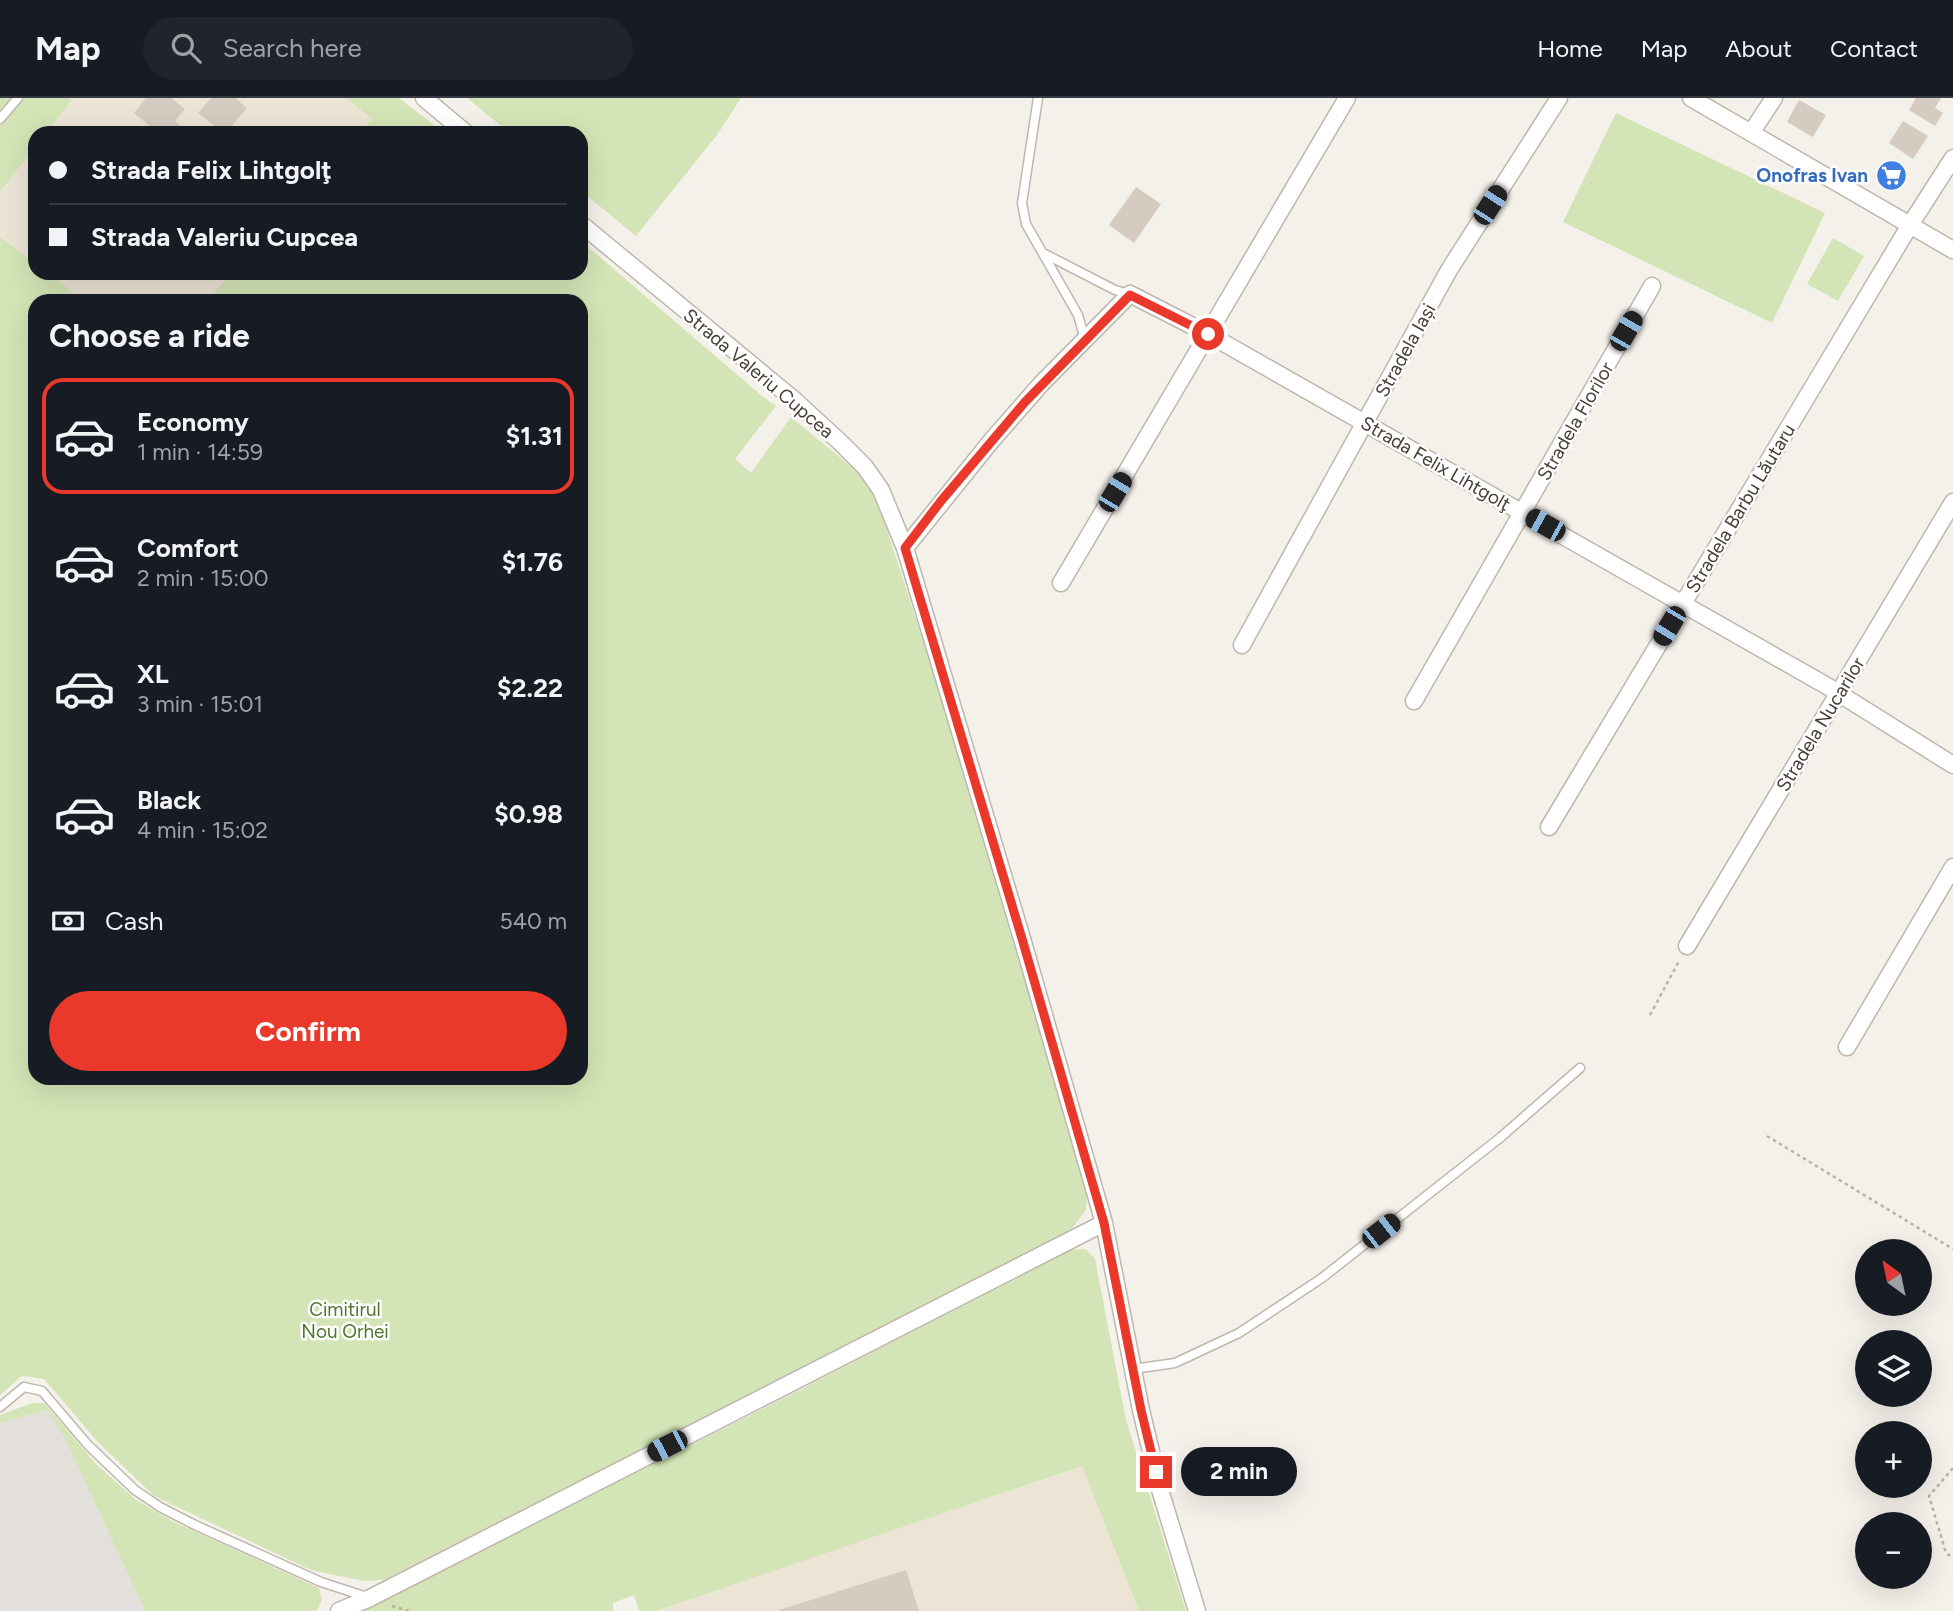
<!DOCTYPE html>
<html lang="en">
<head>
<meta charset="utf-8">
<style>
  body { margin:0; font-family:Figtree,sans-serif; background:#20242c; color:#f1f3f6; height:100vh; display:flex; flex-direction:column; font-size:26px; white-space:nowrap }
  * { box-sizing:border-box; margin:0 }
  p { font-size:23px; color:#9ea1a6 }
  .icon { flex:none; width:38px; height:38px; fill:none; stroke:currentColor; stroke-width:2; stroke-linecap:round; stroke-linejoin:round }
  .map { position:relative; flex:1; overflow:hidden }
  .panel { position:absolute; left:28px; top:196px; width:560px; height:791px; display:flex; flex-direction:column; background:#171b24; border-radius:21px; box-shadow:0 7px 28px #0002 }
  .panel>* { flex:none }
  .top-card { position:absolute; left:28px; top:28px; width:560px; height:154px; border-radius:21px; box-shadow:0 7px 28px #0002; display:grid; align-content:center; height:154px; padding:0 21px; background:#171b24 }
  .needle { width:46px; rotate:327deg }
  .buttons { position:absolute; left:1855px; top:1141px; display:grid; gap:14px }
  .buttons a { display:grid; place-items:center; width:77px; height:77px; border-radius:50%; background:#171b24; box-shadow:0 7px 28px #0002; font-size:35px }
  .end { position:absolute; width:32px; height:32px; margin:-16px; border:9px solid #ea392a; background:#fff; box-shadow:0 0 0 4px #fff }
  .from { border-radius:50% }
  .bubble { position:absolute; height:49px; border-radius:24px; background:#171b24; box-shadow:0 7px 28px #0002; font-size:23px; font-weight:700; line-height:49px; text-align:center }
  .car { position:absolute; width:21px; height:42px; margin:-21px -10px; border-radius:9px; box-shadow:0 0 5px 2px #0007; background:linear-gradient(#222 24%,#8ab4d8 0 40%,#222 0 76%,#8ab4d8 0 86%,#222 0) }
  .top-card b { display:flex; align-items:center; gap:24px; height:66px; font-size:26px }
  .top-card b+b { border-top:2px solid #363941 }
  .top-card i { width:18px; height:18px; background:#f1f3f6 }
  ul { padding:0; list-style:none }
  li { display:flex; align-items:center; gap:21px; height:116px; margin:0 14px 10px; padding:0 7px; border:4px solid transparent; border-radius:21px }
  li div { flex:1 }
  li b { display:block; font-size:26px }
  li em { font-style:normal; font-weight:700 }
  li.selected { border-color:#ea392a }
  li>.icon { width:63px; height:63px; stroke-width:1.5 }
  h2 { padding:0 21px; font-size:32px; line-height:84px }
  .pay { display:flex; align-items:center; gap:18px; height:77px; padding:0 21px; font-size:26px }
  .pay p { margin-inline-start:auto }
  .primary-button { display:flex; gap:14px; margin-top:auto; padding:14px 21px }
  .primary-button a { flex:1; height:80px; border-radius:42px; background:#ea392a; color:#fff; font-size:28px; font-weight:700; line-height:80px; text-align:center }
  header { display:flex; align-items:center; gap:42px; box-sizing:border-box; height:98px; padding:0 35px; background:#171b24; border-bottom:2px solid #363941 }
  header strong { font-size:33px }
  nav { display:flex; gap:38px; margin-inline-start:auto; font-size:24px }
  .search { width:490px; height:63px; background:#20242c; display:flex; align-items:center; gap:18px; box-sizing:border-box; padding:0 24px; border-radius:38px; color:#9ea1a6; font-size:26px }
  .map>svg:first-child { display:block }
  .industrial { fill:#e3dfdb }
  .education { fill:#ece4d5 }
  .green { fill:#d3e5b6 }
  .building { fill:#d5cbc0 }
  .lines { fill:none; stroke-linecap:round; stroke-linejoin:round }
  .lane-casing { stroke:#bfb7ad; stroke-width:11 }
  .street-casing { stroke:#bfb7ad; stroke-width:19 }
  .path { stroke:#bfb29f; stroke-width:2.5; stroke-dasharray:3.5 3.5; stroke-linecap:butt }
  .lane { stroke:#fff; stroke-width:8 }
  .street { stroke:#fff; stroke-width:16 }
  .route { stroke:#ea392a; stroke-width:9 }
  .labels { text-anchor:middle; stroke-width:5; stroke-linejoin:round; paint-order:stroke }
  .shop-label { font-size:19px; font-weight:bold; fill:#366cbe; stroke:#fff; text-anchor:end }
  .street-label { font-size:19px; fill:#474038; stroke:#fff }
  .park-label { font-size:19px; fill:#4f752f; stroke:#fff }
</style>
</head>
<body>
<header>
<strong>Map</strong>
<div class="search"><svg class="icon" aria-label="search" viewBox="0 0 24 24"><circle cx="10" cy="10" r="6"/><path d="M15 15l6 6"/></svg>Search here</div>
<nav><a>Home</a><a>Map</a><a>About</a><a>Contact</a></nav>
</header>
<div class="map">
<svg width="1953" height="1513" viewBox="0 0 1953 1513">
  <rect width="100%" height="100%" fill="#f4f0ea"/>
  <!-- industrial -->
  <path class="industrial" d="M47,1312L64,1339L145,1513H0V1325Z"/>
  <!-- education -->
  <path class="education" d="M74,0H346L372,21L360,35H46Z
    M35,49V165L0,139V94Z
    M48,175H232L206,203H84Z
    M1082,1368L1139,1513H656Z"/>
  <!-- green -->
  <path class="green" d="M0,0H70L72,2L46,35H35V49L0,94Z
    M346,0H399L444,35H360L372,21Z
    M467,0H741L717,37L636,138L581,93V35H510Z
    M1616,15L1825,115L1772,225L1563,124Z
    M0,139L35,165V175H48L84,203H35V980H581V203H206L232,175H581V143L762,298L776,308L735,361L751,375L791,319L866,381L880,410L932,571L1087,1093L1086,1112L1069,1134L393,1481L363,1483L311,1472L154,1398L98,1344L44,1281L22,1278L0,1297Z
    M1833,140L1864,158L1838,203L1807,186Z
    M1086,1151L1095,1161L1126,1322L1186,1513H1139L1082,1368L656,1513H639L634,1497L613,1505V1513H356L384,1501L804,1290L1066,1152Z
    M32,1305H44L96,1366L136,1402L174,1424L319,1490L322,1502L318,1511L314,1513H145L64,1339L47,1312L0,1325V1317Z"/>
  <!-- building -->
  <path class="building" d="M146,0H171L185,11L175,23L190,35H158L134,15Z
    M211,0H235L247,10L226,35H213L217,30L198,15Z
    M1916,0H1941L1935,10L1943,15L1935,28L1909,12Z
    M1799,2L1826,17L1813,39L1787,24Z
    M1903,23L1928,38L1913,61L1889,45Z
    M1136,89L1161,106L1134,145L1109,127Z
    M906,1472L919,1513H779V1512Z"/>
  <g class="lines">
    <defs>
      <path id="lane" d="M1038,0L1022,105L1026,126L1078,217L1085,242
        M0,21L18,0
        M1045,156L1115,192L1130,196
        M1133,1271L1175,1265L1239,1235L1322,1180L1501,1039L1580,970
        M0,1309L24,1289L42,1293L88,1347L135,1392L160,1409L195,1427L321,1484L367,1499"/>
      <path id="street" d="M424,0L466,35
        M1691,0L1953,152
        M1751,35L1774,0
        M581,126L792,300L840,344L865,369L881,392L905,450L1023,844L1104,1125L1141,1312L1161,1395L1197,1513
        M905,450L992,342L1042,285L1130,196L1208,236L1827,588L1953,667
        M1061,485L1347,0
        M1242,547L1449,172L1559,0
        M1414,603L1652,188
        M1549,729L1910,127L1953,60
        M1687,848L1953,404
        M1847,949L1953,769
        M339,1513L370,1500L1104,1125"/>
    </defs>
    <!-- lane casing -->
    <use href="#lane" class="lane-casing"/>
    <!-- street casing -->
    <use href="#street" class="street-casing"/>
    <!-- path -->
    <path class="path" d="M1650,917L1679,863
      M1767,1038L1953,1151
      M1953,1370L1929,1398L1946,1455L1953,1460
      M392,1508L409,1513"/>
    <!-- lane -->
    <use href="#lane" class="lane"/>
    <!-- street -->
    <use href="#street" class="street"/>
  </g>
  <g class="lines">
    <!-- route -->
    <path class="route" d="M1156,1374L1141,1312L1104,1125L1023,844L905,450L941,403L1025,304L1130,197L1208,236"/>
  </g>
  <!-- icons -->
  <defs>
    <symbol id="supermarket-disc" viewBox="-11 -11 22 22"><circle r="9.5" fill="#3f7fe0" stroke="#fff"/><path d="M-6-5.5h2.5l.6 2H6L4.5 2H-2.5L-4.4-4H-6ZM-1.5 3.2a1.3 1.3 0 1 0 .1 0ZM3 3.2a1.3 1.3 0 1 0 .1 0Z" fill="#fff"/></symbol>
  </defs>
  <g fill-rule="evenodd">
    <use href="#supermarket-disc" x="1874" y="60" width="35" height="35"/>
  </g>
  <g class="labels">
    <!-- shop labels -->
    <g class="shop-label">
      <text x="1868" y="84">Onofras Ivan</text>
    </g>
    <!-- street labels -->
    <g class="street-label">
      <text transform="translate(1405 252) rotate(-61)" y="7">Stradela Iași</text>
      <text transform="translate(759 275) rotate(40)" y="7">Strada Valeriu Cupcea</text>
      <text transform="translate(1575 323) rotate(-60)" y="7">Stradela Florilor</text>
      <text transform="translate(1436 365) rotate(30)" y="7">Strada Felix Lihtgolţ</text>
      <text transform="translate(1740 410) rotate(-59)" y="7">Stradela Barbu Lăutaru</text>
      <text transform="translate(1820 626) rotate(-59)" y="7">Stradela Nucarilor</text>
    </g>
    <!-- park labels -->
    <g class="park-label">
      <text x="345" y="1218">Cimitirul<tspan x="345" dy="22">Nou Orhei</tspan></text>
    </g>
  </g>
</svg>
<div class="buttons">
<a><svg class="needle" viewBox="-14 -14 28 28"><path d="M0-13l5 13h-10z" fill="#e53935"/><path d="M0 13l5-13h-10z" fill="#9ea1a6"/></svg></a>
<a><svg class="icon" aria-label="layers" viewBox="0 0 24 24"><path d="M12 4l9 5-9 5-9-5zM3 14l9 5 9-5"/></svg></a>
<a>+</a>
<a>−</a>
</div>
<i class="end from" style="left:1208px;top:236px"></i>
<i class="end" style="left:1156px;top:1374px"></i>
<div class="bubble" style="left:1181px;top:1349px;width:116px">2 min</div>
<i class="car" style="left:1490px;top:107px;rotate:33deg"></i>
<i class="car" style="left:1626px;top:233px;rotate:30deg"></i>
<i class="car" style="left:1115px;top:394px;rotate:31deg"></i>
<i class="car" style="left:1545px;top:427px;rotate:299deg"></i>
<i class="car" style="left:1669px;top:528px;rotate:211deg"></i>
<i class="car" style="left:1381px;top:1133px;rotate:52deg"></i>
<i class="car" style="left:667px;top:1348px;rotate:243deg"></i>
<div class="top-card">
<b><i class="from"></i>Strada Felix Lihtgolţ</b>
<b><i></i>Strada Valeriu Cupcea</b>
</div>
<section class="panel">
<h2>Choose a ride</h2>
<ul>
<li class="selected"><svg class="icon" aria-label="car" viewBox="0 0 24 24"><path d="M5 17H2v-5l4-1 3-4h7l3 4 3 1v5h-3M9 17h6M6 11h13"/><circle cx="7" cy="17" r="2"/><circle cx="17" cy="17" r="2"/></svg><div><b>Economy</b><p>1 min · 14:59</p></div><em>$1.31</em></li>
<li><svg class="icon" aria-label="car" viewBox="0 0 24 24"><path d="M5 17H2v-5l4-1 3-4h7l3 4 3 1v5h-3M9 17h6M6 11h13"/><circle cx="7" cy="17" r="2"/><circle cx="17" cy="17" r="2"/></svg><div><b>Comfort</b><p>2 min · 15:00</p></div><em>$1.76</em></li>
<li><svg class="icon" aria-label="car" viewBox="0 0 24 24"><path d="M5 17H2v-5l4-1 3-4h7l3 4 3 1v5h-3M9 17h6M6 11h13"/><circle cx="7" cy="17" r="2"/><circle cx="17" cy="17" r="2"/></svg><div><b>XL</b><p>3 min · 15:01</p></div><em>$2.22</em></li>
<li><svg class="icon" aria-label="car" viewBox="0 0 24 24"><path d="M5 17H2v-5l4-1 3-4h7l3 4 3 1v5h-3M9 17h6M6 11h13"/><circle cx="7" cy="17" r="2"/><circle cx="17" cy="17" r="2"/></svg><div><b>Black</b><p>4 min · 15:02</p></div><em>$0.98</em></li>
</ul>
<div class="pay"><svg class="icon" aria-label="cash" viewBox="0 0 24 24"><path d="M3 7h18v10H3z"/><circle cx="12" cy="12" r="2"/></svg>Cash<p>540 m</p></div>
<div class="primary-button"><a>Confirm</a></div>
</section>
</div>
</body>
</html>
